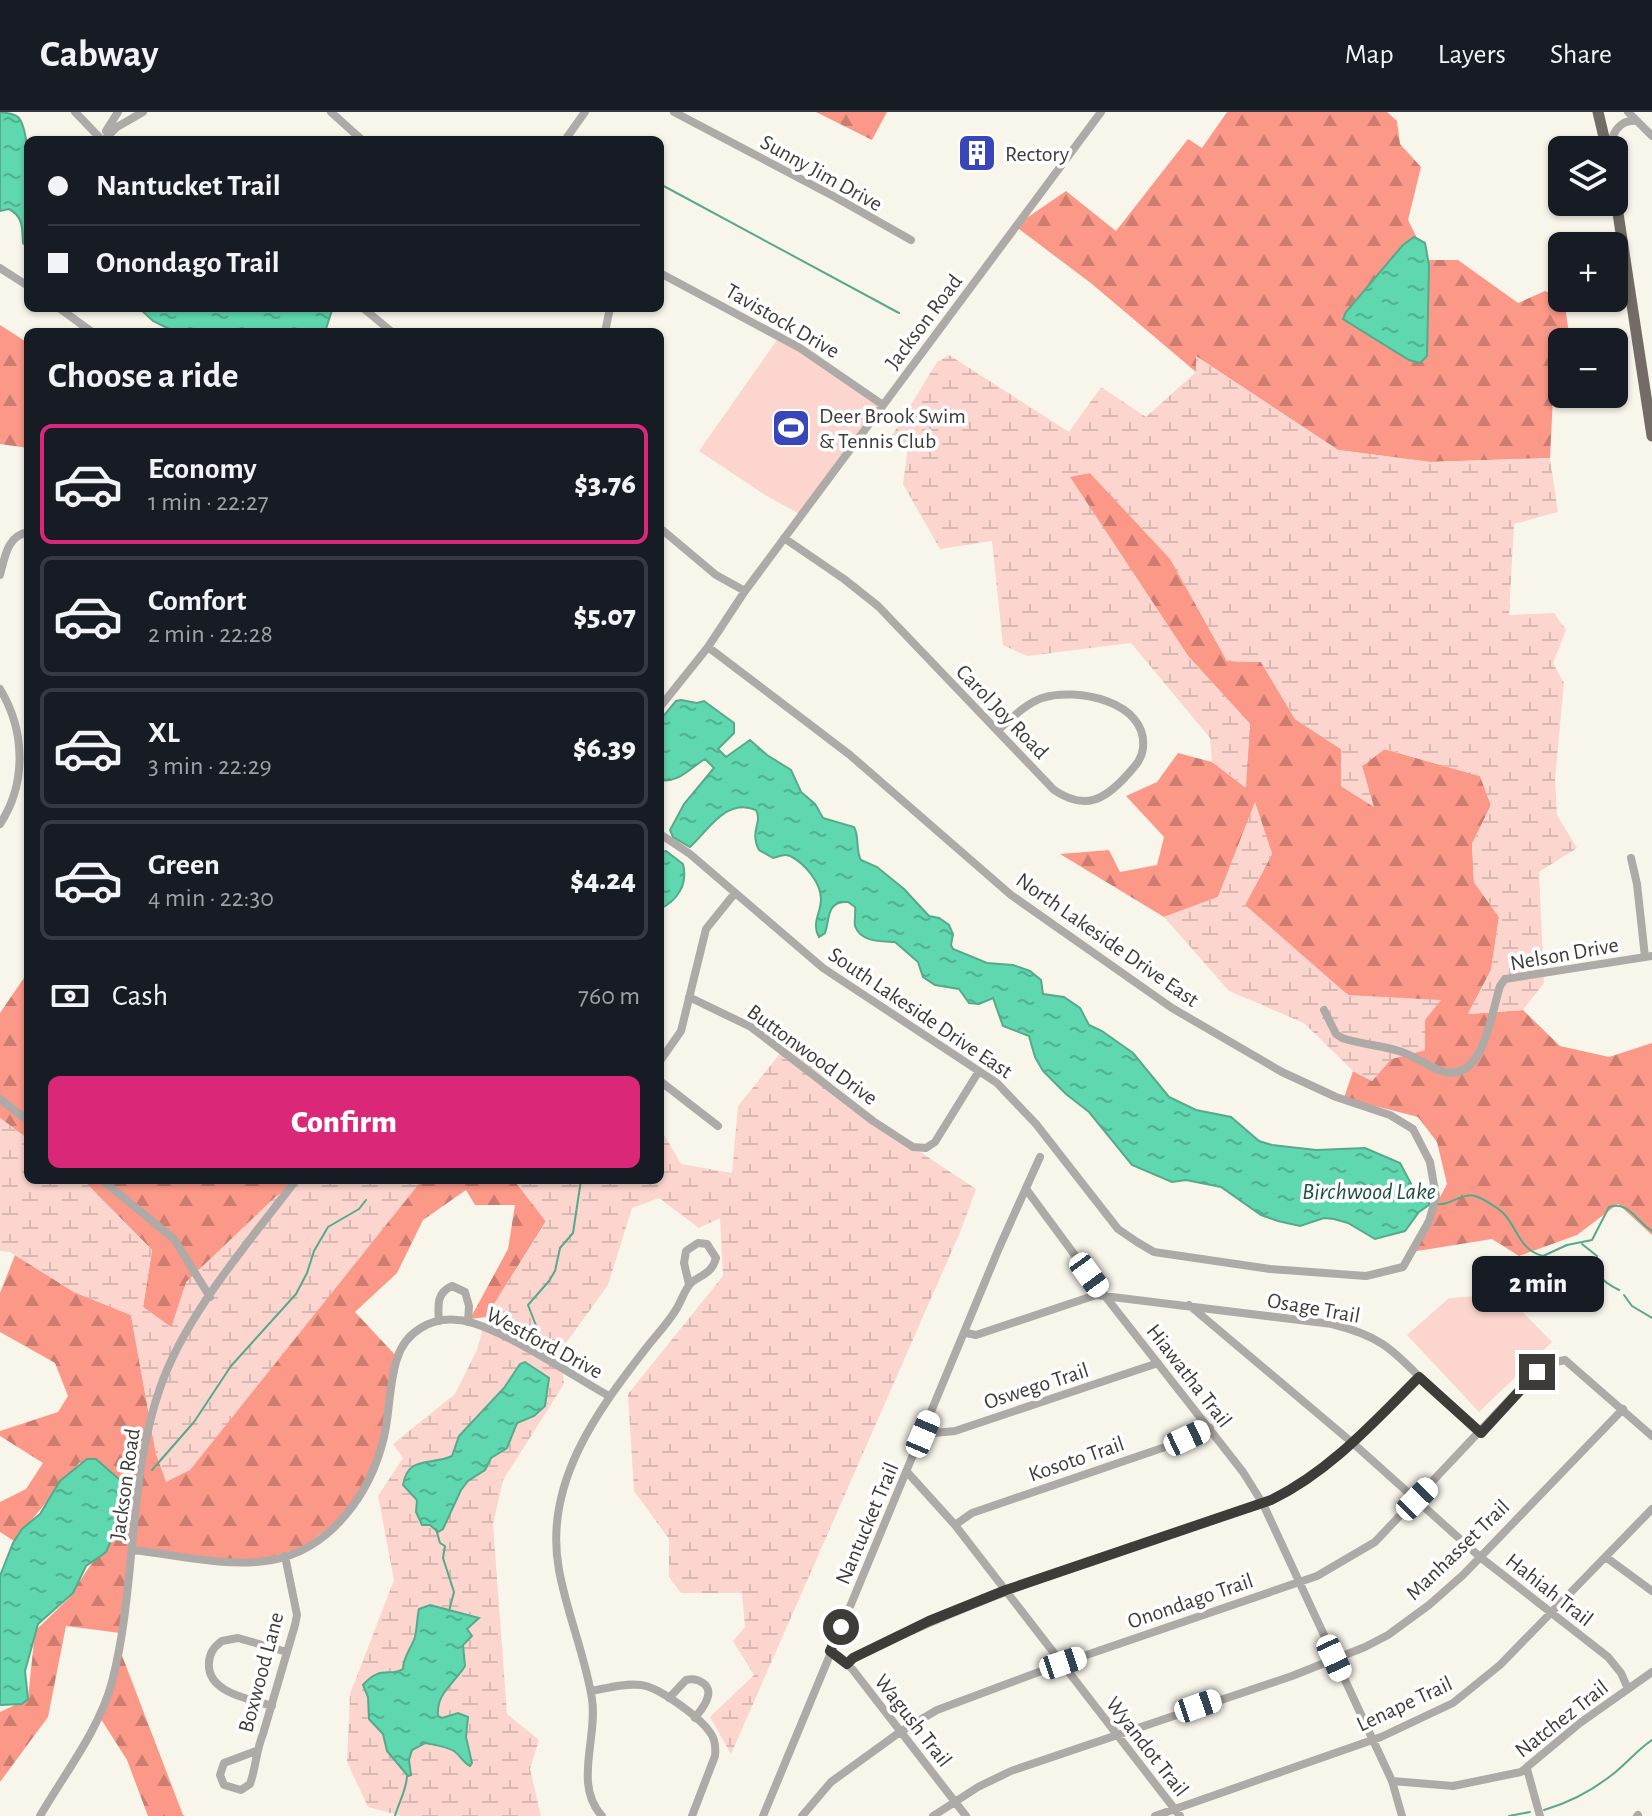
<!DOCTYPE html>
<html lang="en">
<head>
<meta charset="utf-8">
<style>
  body { margin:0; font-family:"Alegreya Sans",sans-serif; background:#242831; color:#f1f3f6; height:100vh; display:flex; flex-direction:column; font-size:30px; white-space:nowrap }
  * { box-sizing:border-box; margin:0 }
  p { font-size:26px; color:#9ea1a6 }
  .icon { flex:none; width:44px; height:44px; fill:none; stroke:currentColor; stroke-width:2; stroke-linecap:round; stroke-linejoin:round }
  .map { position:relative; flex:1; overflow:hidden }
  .side { position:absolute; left:24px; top:216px; width:640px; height:856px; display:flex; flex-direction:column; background:#171b24; border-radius:12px; box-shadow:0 2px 6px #0004 }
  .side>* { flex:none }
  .banner { position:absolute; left:24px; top:24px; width:640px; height:176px; border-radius:12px; box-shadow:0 2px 6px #0004; display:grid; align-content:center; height:176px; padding:0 24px; background:#171b24 }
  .controls { position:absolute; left:1548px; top:24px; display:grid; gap:16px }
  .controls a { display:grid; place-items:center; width:80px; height:80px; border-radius:12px; background:#171b24; box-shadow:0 2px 6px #0004; font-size:40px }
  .end { position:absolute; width:36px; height:36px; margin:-18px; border:10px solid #3d3c38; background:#fff; box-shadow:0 0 0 4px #fff }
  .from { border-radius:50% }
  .bubble { position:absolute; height:56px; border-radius:12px; background:#171b24; box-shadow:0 2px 6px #0004; font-size:26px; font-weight:800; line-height:56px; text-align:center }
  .car { position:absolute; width:24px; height:48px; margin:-24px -12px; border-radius:10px; box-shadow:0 0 6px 2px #0007; background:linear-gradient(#fff 24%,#345 0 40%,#fff 0 76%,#345 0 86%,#fff 0) }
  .banner b { display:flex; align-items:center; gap:28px; height:76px; font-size:30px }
  .banner b+b { border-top:2px solid #363941 }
  .banner i { width:20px; height:20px; background:#f1f3f6 }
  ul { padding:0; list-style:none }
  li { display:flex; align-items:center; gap:24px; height:120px; margin:0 16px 12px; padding:0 8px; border:4px solid #363941; border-radius:12px }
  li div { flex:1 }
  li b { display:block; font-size:30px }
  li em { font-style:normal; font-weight:800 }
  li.current { border-color:#db2777 }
  li>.icon { width:72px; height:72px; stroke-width:1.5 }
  h2 { padding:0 24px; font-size:36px; line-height:96px }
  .pay { display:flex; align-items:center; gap:20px; height:88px; padding:0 24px; font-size:30px }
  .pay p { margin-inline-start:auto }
  .primary-button { display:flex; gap:16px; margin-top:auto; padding:16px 24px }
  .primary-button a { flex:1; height:92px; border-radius:12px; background:#db2777; color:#fff; font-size:32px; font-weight:800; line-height:92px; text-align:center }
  header { display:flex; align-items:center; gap:48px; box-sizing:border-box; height:112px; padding:0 40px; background:#171b24; border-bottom:2px solid #363941 }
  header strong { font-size:38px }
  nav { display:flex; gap:44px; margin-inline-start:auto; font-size:28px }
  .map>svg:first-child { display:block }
  .forest { fill:url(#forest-firs) }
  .wetland { fill:url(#wetland-marsh) }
  .garden { fill:#fbd5ce }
  .water { fill:url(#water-ripples); stroke:#56a98b; stroke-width:2 }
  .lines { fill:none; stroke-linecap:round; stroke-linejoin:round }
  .stream { stroke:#56a98b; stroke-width:2 }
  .minor { stroke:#aeaaa7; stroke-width:8 }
  .major { stroke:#736c66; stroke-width:11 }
  .route { stroke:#3d3c38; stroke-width:10 }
  .labels { text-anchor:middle; stroke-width:7; stroke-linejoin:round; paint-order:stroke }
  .poi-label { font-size:22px; fill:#3d3c38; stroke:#fff; text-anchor:start }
  .street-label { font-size:22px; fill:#3d3c38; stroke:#fff }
  .water-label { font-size:24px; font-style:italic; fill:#1e503f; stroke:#fff }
</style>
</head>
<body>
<header>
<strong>Cabway</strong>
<nav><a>Map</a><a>Layers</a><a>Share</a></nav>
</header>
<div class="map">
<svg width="1652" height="1704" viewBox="0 0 1652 1704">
  <defs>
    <pattern id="forest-firs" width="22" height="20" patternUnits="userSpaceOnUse" patternTransform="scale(2)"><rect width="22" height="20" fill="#fc9888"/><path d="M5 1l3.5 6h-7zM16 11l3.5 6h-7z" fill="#cd7d70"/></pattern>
    <pattern id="wetland-marsh" width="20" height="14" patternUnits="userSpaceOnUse" patternTransform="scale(2)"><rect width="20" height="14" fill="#fbd5ce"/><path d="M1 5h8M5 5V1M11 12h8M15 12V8" fill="none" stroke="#d8b8b2"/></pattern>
    <pattern id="water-ripples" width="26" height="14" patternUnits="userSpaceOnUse" patternTransform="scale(2)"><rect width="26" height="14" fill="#60d8af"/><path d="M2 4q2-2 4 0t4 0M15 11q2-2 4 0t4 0" fill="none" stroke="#50b08f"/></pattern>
  </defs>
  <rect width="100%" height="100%" fill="#f8f6eb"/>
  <!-- forest -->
  <path class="forest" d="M816,0H887L872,28Z
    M1227,0H1387L1397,9L1400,32L1421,55L1408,108L1428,148H1458L1518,191L1545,179L1564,186L1570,230H1562V278L1553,285L1550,346L1430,350L1338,338L1197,245L1196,260L1092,172L1015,114L1066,79L1116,119L1188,27L1202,36Z
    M0,213L28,231V336L0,332Z
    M1090,361L1171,447L1227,549L1261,550L1295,607L1341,637V674L1373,694L1362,654L1384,637L1480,664L1491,693L1472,732L1474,770L1499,805L1491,858L1468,902L1523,898L1560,934L1609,945L1652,931V1123L1618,1092L1577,1123L1519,1144L1492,1127L1411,1140L1447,1072L1437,1030L1418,1005L1344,986L1353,959L1372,969L1391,947L1425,938L1333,872L1245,793L1272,742L1255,691L1218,785L1164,805L1060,742L1109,738L1120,760L1157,753L1164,725L1126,684L1157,670L1178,641L1212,650L1245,675L1250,612L1188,544L1069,364Z
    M28,860V1027L0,1006V901Z
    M83,1068H299L172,1216L143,1195L152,1138Z
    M422,1068H514L546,1109L486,1205L470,1207L508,1137L515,1093H475L466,1078L423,1108L397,1161L355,1200L398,1246L379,1343L348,1401L303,1435L255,1450L133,1438L120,1521L66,1514L48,1605L0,1670V1600L28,1587L35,1519L68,1487L121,1407L80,1350L14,1429L0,1420V1390L26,1377L43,1351L0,1324V1319L58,1300L68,1284L55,1251L0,1220V1181L15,1143L74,1180L131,1203L156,1342L167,1370Z
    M118,1533L183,1703L185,1704H148L127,1648L99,1604Z"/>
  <!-- wetland -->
  <path class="wetland" d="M949,243L1069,320L1101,275L1146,305L1196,260V244L1338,338L1430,350L1550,346L1558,400L1514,412L1509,503L1554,501L1566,518L1553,551L1564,571L1555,667L1557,703L1577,736L1539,760L1544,871L1523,898L1468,902L1491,858L1499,805L1474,770L1472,732L1491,693L1480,664L1385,637L1362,654L1374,695L1341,674V637L1295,607L1261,550L1227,549L1170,447L1090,361L1070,365L1188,544L1250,612L1246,675L1212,650L1210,626L1131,531L1027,544L1003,533L992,429L940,437L903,372L908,335L890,327L937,250Z
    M1255,690L1272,742L1245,793L1348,883L1441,888L1425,908V938L1391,947L1372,969L1353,959L1304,911L1229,879L1164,805L1218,785Z
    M787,933L875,1010L976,1077L961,1118L731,1642L710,1605L754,1563L733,1529L745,1515L742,1481H681L669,1465V1427L634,1379L628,1282L723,1164L720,1106L699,1116L659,1086L632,1096L608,1173L561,1238L564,1272L503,1368L493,1412L507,1602L539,1628L530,1657L541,1704H402L368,1695L347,1650L350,1582L394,1468L378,1384L403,1346L393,1332L455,1282L477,1238L486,1205L546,1110L514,1068H660V1023L665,1024L681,1052L732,1061L738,994Z
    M0,1006L28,1027V1068H83L152,1138L143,1195L171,1216L186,1170L274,1086L299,1068H422L190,1358L166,1370L156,1342L131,1203L74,1180L10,1140L0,1139Z"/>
  <!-- garden -->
  <path class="garden" d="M779,225L883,293L801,403L765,383L699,339Z
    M1505,1182L1552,1230L1479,1300L1407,1223L1449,1186Z"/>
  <!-- water -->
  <path class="water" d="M0,0C6,1 13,1 18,5C34,22 28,110 28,136L23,131C22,117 24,105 9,97L0,99Z
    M1414,125L1425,131L1429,153L1427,244L1420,251L1409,248L1343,207L1346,200L1403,133Z
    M139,196H330L332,198L325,220H175L153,209Z
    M681,588L697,591L704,589L734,611V621L718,637L726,645L750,628L767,643L791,658L801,680L815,692L823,706L854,715C860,726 855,738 861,748L877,755L904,777L929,804L939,806L949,813L953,822L951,833L953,837L987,851L1013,853L1030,859L1041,868L1043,882L1064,885L1080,896L1089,913L1102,919L1133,941L1169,985L1196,998L1231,1005L1259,1029L1272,1033L1316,1038L1365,1036L1400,1051L1416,1081L1430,1086L1429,1093L1419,1100L1405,1119L1375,1127L1348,1111L1334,1107L1324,1106L1300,1114L1278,1109L1261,1103L1221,1075L1186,1068L1172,1070L1132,1053L1089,1000L1066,982L1043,959L1035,945L1029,924L1003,914L993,886L979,892L969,891L959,877L935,873L923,865L918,850L895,830C883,829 861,831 855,814C854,809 856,800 855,795L848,790C826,789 830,806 825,821L819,825C811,811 821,801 821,787C821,771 805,752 792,745C786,741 779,744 773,746L759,738C749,718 763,711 756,698C726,685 708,719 690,735L673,725L670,718L684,692L714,656L705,647C690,656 679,671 660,668V608L676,589Z
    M666,739L683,752C688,772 678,788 660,797V740Z
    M525,1250L549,1266L545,1294L534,1304L517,1311L507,1336L491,1346L485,1358L468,1369L461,1378L443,1417L438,1420L430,1413H422L416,1400L417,1388L403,1373C408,1343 430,1354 452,1344L459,1324L504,1276L520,1252Z
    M87,1347H96L121,1369L126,1380L125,1397L106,1440L86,1454L73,1481L38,1512L25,1559L28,1587L22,1592L0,1593V1464L13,1431L22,1417L40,1402L60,1369Z
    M430,1493L479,1506L467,1517L472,1524L463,1533L465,1554C454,1572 436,1581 438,1604L442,1606L458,1601L468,1605L466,1625L472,1651L470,1654C462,1650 461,1644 454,1639C446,1634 434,1633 425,1631L412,1638L409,1648L411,1663L408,1664L387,1639L383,1622L369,1607L368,1585L363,1573C380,1553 390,1565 403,1557C403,1545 411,1537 415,1525C417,1516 417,1506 419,1497Z"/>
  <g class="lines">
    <!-- stream -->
    <path class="stream" d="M660,72L899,201
      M1435,1092C1451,1095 1463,1078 1478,1085C1485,1088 1500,1097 1505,1103C1518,1118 1520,1138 1543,1144L1567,1133L1592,1128L1609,1095C1628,1088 1637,1110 1652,1119
      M1582,1132L1597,1144C1596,1164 1601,1169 1619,1178
      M1624,1183L1632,1194L1652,1206
      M542,1229L528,1193L549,1169L555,1159L560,1136L573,1121L581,1068
      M152,1358L194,1310L231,1254L296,1182L307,1161L314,1139L328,1115L359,1097L366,1088
      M436,1417L440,1431L445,1434L443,1446L454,1480L449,1499
      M1544,1698C1568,1691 1593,1678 1613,1662C1627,1651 1637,1638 1652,1628
      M395,1704C399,1689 406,1680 407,1664
      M1509,1704L1530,1700"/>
    <!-- minor -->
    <path class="minor" d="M75,0L102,28
      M331,0L362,28
      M674,0L835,85L911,128
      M1628,0L1652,24
      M106,19L118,0
      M104,28L117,15L143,0
      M565,28L585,0
      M1610,38C1611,22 1619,7 1637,9
      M0,156L28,174
      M660,161L800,236L883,293
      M59,196L92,220
      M363,196L392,220
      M605,220L610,196
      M660,416L716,463L745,479
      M784,426L844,467L878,494L1054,678C1085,699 1105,688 1128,662C1135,654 1142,647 1143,636C1148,589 1076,575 1042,586C1025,592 1011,607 998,618
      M0,463C5,445 7,424 28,420
      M0,577C25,618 27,671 0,712
      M660,595L708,535L745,479L1101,0
      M660,722L690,742L823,856L997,971L1036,1012L1118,1117L1137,1130L1154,1140L1270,1157L1366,1164L1403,1155L1429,1109L1436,1085L1430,1050L1413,1017L1390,1003L1336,985L1282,960L1172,896L1011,783L850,643L708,535
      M1631,746L1637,772L1645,845
      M689,885L751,915L873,1009L913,1035L926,1036L935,1030L979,959
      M1324,898L1336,922L1342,926C1362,933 1383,933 1402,940C1416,945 1428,954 1441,959C1484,972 1491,902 1500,874L1505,867L1652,844
      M660,949L681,919L706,817L735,781
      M660,969L718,1014
      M0,987L28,1009
      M102,1068L174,1127L210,1185
      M1026,1077L1105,1184L1243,1360L1263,1392L1392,1669L1402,1704
      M1189,1193L1355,1333L1480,1445L1608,1545L1621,1561L1628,1577
      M439,1209C438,1194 436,1181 452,1174L465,1180L469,1194L468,1210
      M966,1221L976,1223L1096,1183L1332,1212C1388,1226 1395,1242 1434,1279C1449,1294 1466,1306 1481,1321
      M923,1322L955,1319L1158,1251
      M908,1361L955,1413L1180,1704
      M955,1413L972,1401L1171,1333L1210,1316
      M133,1438C178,1443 228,1456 272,1448C332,1437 371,1380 384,1325C390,1299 389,1271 397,1247C405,1220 431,1205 458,1208C495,1211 573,1264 609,1284
      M1607,1446L1652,1479
      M830,1539L839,1544L853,1558L966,1704
      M847,1552L853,1546C985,1482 1123,1436 1263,1392C1325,1366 1372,1312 1419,1265
      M591,1579C607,1576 624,1571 641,1573C659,1575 699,1605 709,1619C715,1626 716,1635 715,1644L692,1704
      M669,1586L686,1568C698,1565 713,1573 707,1587C705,1594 699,1600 695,1606
      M272,1594C250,1587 206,1581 209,1550C210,1540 214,1535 222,1529L238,1526L287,1540
      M256,1639L224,1651L220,1663L224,1673L241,1678L250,1672C256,1655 256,1639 263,1622L295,1513L297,1503L285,1444
      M1527,1657L1540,1704
      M1392,1669L1453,1674L1521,1660L1580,1611L1652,1560
      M40,1704C65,1661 99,1618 112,1570C137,1474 127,1370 160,1276C185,1203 249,1130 296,1068
      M602,1704C573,1673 598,1626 592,1587C585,1543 567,1502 559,1458C543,1372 597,1299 647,1235C657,1222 669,1210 677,1196C682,1188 685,1176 692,1170C703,1162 712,1161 716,1146L707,1132L698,1131L686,1139L684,1151L689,1172
      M763,1704L999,1136L1040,1045
      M802,1704L831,1670L900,1620L937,1598L1063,1551L1317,1464L1375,1430L1527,1269L1547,1252L1565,1248L1652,1324
      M933,1704L978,1675L1011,1659L1292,1564L1365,1535L1388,1523L1429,1493L1463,1463L1623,1297
      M1155,1704L1381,1625L1453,1591L1500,1553L1652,1397
      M1637,1704L1638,1703"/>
    <!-- major -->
    <path class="major" d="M1598,0L1607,38
      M1614,75L1652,324"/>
  </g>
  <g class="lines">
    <!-- route -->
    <path class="route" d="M841,1515L830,1539L847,1552L853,1546L929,1509L1006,1478L1271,1388C1329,1360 1374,1310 1419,1265L1481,1321L1537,1260"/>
  </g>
  <!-- icons -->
  <defs>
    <symbol id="building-square" viewBox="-11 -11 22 22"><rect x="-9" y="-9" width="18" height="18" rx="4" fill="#3946b9" stroke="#fff"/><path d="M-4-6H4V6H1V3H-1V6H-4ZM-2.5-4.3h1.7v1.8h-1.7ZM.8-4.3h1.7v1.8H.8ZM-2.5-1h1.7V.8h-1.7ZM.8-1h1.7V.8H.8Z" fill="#fff"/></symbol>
    <symbol id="stadium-square" viewBox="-11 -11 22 22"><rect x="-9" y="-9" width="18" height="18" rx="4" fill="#3946b9" stroke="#fff"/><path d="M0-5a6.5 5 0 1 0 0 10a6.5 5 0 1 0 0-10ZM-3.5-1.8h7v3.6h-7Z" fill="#fff"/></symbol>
  </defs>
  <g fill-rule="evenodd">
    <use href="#building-square" x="955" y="19" width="44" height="44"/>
    <use href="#stadium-square" x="769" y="294" width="44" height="44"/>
  </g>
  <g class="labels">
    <!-- poi labels -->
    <g class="poi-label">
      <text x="1005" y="49">Rectory</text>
      <text x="819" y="311">Deer Brook Swim<tspan x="819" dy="25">&amp; Tennis Club</tspan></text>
    </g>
    <!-- street labels -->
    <g class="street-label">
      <text transform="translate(822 60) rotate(29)" y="8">Sunny Jim Drive</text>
      <text transform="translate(783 208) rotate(30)" y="8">Tavistock Drive</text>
      <text transform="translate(923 209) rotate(-53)" y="8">Jackson Road</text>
      <text transform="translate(1003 599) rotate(46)" y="8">Carol Joy Road</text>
      <text transform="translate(1108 827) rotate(35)" y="8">North Lakeside Drive East</text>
      <text transform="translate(1564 841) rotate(-10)" y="8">Nelson Drive</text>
      <text transform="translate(921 900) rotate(34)" y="8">South Lakeside Drive East</text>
      <text transform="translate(813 942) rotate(36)" y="8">Buttonwood Drive</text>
      <text transform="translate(1314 1195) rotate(10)" y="8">Osage Trail</text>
      <text transform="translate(545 1230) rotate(28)" y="8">Westford Drive</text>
      <text transform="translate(1190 1263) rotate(52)" y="8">Hiawatha Trail</text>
      <text transform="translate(1036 1273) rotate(-18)" y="8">Oswego Trail</text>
      <text transform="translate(1076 1346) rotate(-19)" y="8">Kosoto Trail</text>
      <text transform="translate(124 1372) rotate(-82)" y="8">Jackson Road</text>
      <text transform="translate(866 1411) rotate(-67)" y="8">Nantucket Trail</text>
      <text transform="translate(1457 1437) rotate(-44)" y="8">Manhasset Trail</text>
      <text transform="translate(1550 1477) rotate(38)" y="8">Hahiah Trail</text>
      <text transform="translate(1190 1488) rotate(-19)" y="8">Onondago Trail</text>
      <text transform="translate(260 1560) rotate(-75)" y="8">Boxwood Lane</text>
      <text transform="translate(1404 1591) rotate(-25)" y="8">Lenape Trail</text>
      <text transform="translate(1561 1606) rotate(-38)" y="8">Natchez Trail</text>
      <text transform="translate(914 1608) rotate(52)" y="8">Wagush Trail</text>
      <text transform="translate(1148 1634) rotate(52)" y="8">Wyandot Trail</text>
    </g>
    <!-- water labels -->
    <g class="water-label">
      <text x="1369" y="1087">Birchwood Lake</text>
    </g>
  </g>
</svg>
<div class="controls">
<a><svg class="icon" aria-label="layers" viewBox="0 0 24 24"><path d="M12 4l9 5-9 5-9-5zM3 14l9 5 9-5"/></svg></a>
<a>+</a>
<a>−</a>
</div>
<i class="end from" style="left:841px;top:1515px"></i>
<i class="end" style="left:1537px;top:1260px"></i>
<div class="bubble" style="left:1472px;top:1144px;width:132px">2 min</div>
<i class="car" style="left:1089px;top:1163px;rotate:144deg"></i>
<i class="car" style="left:923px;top:1322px;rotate:23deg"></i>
<i class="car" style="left:1187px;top:1326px;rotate:65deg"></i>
<i class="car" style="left:1417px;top:1387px;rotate:44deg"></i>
<i class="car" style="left:1334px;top:1546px;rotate:155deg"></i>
<i class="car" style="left:1063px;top:1551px;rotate:72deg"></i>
<i class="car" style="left:1198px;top:1594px;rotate:71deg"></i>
<div class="banner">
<b><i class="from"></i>Nantucket Trail</b>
<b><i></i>Onondago Trail</b>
</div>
<section class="side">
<h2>Choose a ride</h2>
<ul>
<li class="current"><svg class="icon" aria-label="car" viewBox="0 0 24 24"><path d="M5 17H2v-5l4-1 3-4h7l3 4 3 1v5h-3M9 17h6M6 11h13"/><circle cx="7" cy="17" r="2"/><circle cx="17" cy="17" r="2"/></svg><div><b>Economy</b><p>1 min · 22:27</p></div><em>$3.76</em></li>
<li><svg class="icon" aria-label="car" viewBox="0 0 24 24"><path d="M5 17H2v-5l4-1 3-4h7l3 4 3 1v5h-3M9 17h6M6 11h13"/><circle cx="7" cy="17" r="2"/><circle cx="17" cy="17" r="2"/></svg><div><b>Comfort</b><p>2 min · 22:28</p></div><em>$5.07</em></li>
<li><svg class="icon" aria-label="car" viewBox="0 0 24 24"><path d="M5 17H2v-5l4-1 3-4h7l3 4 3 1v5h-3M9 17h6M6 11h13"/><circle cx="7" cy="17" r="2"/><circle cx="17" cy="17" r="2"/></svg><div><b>XL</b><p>3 min · 22:29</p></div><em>$6.39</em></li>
<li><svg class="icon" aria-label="car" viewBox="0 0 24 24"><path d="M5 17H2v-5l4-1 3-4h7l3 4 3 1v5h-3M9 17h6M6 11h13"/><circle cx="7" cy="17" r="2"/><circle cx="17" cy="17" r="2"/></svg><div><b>Green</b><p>4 min · 22:30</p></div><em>$4.24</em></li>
</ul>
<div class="pay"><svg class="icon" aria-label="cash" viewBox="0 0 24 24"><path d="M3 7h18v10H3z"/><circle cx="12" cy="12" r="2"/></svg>Cash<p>760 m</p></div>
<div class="primary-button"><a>Confirm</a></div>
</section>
</div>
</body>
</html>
